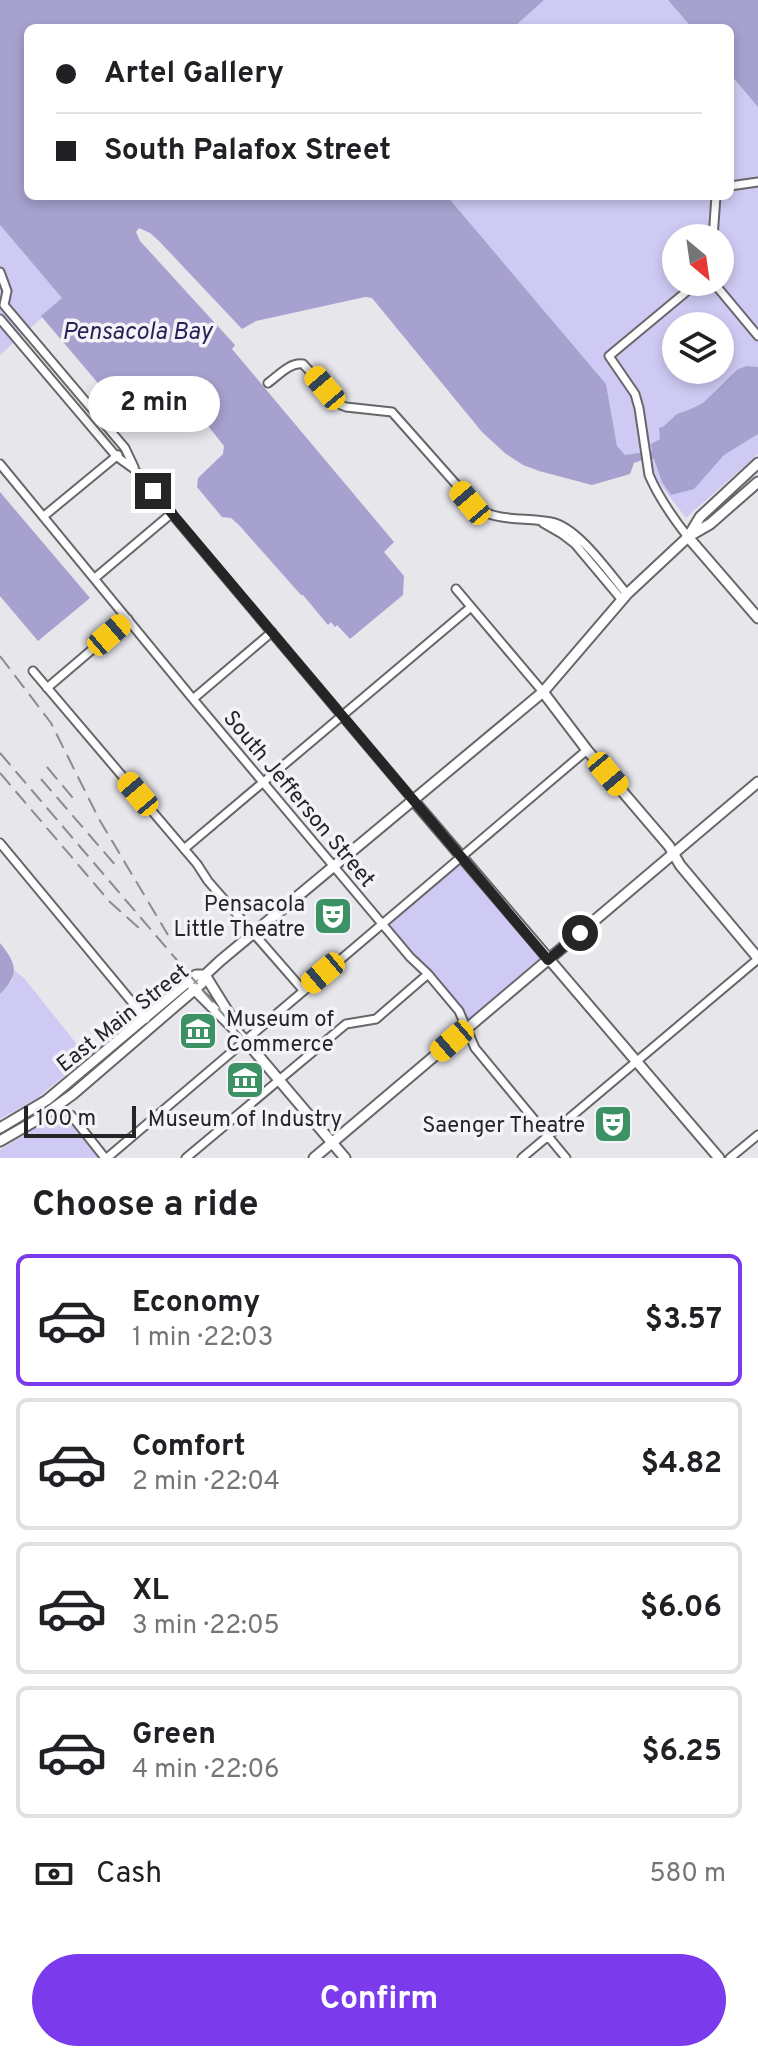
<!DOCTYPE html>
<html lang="en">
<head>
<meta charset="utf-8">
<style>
  body { margin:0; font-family:Overpass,sans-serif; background:#f6f6f6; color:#202124; height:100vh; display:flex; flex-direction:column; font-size:30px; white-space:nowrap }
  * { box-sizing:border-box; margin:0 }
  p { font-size:26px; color:#757577 }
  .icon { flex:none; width:44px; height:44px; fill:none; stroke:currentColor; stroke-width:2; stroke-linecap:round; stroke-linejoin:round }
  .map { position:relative; height:1158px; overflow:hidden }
  .side { display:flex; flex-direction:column; background:#fff; flex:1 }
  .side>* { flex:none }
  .banner { position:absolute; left:24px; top:24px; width:710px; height:176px; border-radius:12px; box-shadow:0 4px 12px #0003; display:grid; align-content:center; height:176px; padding:0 32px; background:#fff }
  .needle { width:52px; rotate:151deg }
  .tools { position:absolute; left:662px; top:224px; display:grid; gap:16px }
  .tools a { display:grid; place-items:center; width:72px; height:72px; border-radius:50%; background:#fff; box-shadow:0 4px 12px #0003; font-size:40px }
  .scale { position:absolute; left:24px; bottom:20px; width:112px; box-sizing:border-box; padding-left:8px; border:4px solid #252526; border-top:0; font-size:22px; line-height:28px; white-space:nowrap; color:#252526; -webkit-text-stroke:6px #f4f3f8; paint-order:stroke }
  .end { position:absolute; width:36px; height:36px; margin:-18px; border:10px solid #252526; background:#fff; box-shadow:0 0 0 4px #fff }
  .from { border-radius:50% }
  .bubble { position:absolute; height:56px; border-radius:28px; background:#fff; box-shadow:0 4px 12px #0003; font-size:26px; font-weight:700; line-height:56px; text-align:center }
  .car { position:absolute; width:24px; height:48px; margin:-24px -12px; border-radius:10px; box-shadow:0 0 6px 2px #0007; background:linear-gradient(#f5c518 24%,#345 0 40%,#f5c518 0 76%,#345 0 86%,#f5c518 0) }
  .banner b { display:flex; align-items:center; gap:28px; height:76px; font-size:30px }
  .banner b+b { border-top:2px solid #e0e0e0 }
  .banner i { width:20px; height:20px; background:#202124 }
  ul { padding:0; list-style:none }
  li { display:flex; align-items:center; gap:24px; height:132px; margin:0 16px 12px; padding:0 16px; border:4px solid #e0e0e0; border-radius:12px }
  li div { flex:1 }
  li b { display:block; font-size:30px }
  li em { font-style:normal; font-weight:700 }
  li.selected { border-color:#7c3aed }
  li>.icon { width:72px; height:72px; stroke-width:1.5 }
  h2 { padding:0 32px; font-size:36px; line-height:96px }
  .pay { display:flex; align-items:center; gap:20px; height:88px; padding:0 32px; font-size:30px }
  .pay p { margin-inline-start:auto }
  .cta { display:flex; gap:16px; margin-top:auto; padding:16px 32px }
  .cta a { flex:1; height:92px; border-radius:48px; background:#7c3aed; color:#fff; font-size:32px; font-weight:700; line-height:92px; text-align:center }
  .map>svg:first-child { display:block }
  .green { fill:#cecaf3; fill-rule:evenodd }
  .water { fill:#a6a1ce }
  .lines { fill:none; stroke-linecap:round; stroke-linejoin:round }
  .street-casing { stroke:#67676b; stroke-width:11 }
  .secondary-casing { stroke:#67676b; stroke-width:13 }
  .street { stroke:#fff; stroke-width:7 }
  .secondary { stroke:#fff; stroke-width:9 }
  .rail { stroke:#8c8c8f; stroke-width:2; stroke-dasharray:16 8; stroke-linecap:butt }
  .route { stroke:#252526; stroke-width:10 }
  .labels { text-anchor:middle; stroke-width:7; stroke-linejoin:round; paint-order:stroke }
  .street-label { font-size:22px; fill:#252526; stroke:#f4f3f8 }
  .poi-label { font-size:22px; fill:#252526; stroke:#f4f3f8; text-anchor:end }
  .water-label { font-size:24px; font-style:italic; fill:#2b1f55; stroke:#f4f3f8 }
</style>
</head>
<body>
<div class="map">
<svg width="758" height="1158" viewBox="0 0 758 1158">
  <rect width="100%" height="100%" fill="#e6e6eb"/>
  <!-- green -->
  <path class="green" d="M544,0H668L692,28H513Z
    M730,74L758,107V454L686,518L637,454L625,455L617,447L606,384L447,196H730ZM676,238H720V282H676ZM676,326H720V370H676Z
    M0,225L63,299L0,355Z
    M462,857L548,960L466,1029L459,1011L382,923Z
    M14,970L24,978L87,1057L37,1098L0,1119V994L12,981Z
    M64,1110L100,1158H0V1150Z"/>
  <!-- water -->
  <path class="water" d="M0,0H544L513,28H28V196H447L606,384L617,446L625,455L652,451L651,444L660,439L659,428L664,426L677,414L691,409L703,403L738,369L747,366L758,367V434L724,455L694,489L671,495L662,482L654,459L642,460L634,463L630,474L592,485L539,471L523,465L506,454L482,432L372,298L365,297L256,321L242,329L159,241L150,233L139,228L136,232L140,241L235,345L232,349L394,542L384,552L404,576L403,595L350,639L337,625L335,627L331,622L328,625L303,595H301L239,525L231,518L222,517L197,487L198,478L223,454L224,446L181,392L137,429L41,316L62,298L0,225Z
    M668,0H758V107L730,74V28H692Z
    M0,492L90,598L38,641L0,596Z
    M0,943C17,964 20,974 0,994Z"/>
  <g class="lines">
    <defs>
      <path id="street" d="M730,186L758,182
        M713,238L716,196
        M0,272L7,291L4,305L125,448L134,467
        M713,282L758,336
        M0,319L116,456L134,469L413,800
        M268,383C279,375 290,362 303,364L341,405L346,407L392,412L478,509C500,522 527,517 551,522C578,527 609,573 627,594
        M0,464L193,699L410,957L428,974L459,1011L475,1048L566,1158
        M44,516L118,455
        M543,523L562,534L575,544L622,600
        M688,537C673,518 659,498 649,475L639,408L635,394L609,356L698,282
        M95,578L172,513
        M456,589L543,692
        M33,671L197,864L208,881L303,990
        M47,688L128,619
        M193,699L272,632
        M0,843L146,1019
        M184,849L471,607
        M71,1115L105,1158
        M107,1158L587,750
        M186,1158L346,1024L376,1019L428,974
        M522,1158L758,959
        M730,1158L758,1135"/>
      <path id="secondary" d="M691,535L710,524L758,482
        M688,537L758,618
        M543,692L587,750L669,846L680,865L758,958
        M413,800L719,1158
        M205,975L238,1028
        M193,988L246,1041L345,1158
        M0,1128L47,1100L196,975H205
        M0,1141L40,1118L73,1094L194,990L202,983L205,975L220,961L543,692L627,594L688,537L700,517L758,463
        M314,1158L758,782"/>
    </defs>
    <!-- street casing -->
    <use href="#street" class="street-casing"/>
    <!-- secondary casing -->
    <use href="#secondary" class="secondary-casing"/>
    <!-- street -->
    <use href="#street" class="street"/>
    <!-- secondary -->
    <use href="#secondary" class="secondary"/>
    <!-- rail -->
    <path class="rail" d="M0,656L51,723L99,819L168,935
      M0,753L246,1041
      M47,767L77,803
      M0,773L110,902L139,928
      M41,779L117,867"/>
  </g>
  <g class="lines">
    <!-- route -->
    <path class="route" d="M153,491L548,960L580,933"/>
  </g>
  <!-- icons -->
  <defs>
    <symbol id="theatre-square" viewBox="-11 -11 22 22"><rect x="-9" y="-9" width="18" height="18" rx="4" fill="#3c9265" stroke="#f4f3f8"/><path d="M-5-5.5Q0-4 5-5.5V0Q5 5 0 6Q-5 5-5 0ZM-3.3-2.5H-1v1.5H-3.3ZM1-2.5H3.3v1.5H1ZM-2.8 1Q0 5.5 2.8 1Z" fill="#fff"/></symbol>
    <symbol id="museum-square" viewBox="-11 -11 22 22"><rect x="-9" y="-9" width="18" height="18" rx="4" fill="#3c9265" stroke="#f4f3f8"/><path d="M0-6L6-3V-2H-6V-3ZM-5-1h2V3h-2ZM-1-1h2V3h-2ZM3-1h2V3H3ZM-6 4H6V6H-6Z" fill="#fff"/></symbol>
  </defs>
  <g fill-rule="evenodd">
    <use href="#theatre-square" x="311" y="894" width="44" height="44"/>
    <use href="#museum-square" x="176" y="1009" width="44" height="44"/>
    <use href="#museum-square" x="223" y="1058" width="44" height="44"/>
    <use href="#theatre-square" x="591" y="1102" width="44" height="44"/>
  </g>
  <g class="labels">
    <!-- street labels -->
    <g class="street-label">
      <text transform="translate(300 798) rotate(50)" y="8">South Jefferson Street</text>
      <text transform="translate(122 1017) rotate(-38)" y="8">East Main Street</text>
    </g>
    <!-- poi labels -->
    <g class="poi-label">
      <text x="305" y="911">Pensacola<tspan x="305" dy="25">Little Theatre</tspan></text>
      <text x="226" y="1026" text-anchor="start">Museum of<tspan x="226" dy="25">Commerce</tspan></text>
      <text x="245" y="1126" text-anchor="middle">Museum of Industry</text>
      <text x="585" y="1132">Saenger Theatre</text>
    </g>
    <!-- water labels -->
    <g class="water-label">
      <text x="137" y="339">Pensacola Bay</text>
    </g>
  </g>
</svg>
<div class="tools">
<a><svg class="needle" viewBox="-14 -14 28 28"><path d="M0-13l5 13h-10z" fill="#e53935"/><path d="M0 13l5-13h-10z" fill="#757577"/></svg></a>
<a><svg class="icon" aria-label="layers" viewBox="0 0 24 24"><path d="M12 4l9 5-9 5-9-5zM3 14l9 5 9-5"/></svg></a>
</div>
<div class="scale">100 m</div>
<i class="end from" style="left:580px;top:933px"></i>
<i class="end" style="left:153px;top:491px"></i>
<div class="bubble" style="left:88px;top:376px;width:132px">2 min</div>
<i class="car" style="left:325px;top:388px;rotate:320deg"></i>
<i class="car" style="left:470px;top:503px;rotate:320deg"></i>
<i class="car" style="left:109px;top:635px;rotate:49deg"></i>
<i class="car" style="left:608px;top:774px;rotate:140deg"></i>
<i class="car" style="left:138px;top:794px;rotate:320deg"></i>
<i class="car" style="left:323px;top:973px;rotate:230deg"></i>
<i class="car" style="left:452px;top:1041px;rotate:229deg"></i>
<div class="banner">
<b><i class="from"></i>Artel Gallery</b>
<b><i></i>South Palafox Street</b>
</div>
</div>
<section class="side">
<h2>Choose a ride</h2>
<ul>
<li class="selected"><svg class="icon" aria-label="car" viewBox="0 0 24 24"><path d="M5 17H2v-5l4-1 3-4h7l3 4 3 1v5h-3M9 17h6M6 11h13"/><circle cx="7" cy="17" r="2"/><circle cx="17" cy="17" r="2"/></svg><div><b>Economy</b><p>1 min · 22:03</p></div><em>$3.57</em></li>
<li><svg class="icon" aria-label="car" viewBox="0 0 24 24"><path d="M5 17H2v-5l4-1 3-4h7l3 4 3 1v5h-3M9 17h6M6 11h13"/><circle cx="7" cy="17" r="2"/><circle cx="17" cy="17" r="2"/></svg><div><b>Comfort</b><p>2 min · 22:04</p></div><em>$4.82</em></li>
<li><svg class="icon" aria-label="car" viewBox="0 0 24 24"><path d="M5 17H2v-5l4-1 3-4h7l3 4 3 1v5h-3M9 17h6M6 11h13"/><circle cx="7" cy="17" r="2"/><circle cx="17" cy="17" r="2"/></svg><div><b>XL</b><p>3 min · 22:05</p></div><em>$6.06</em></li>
<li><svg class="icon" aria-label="car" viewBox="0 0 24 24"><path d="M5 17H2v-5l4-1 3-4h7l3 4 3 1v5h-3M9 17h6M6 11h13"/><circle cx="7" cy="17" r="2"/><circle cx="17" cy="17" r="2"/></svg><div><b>Green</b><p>4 min · 22:06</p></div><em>$6.25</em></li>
</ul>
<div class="pay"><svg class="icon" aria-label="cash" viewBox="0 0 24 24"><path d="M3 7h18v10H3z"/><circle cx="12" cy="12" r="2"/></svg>Cash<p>580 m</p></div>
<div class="cta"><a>Confirm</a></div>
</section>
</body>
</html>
